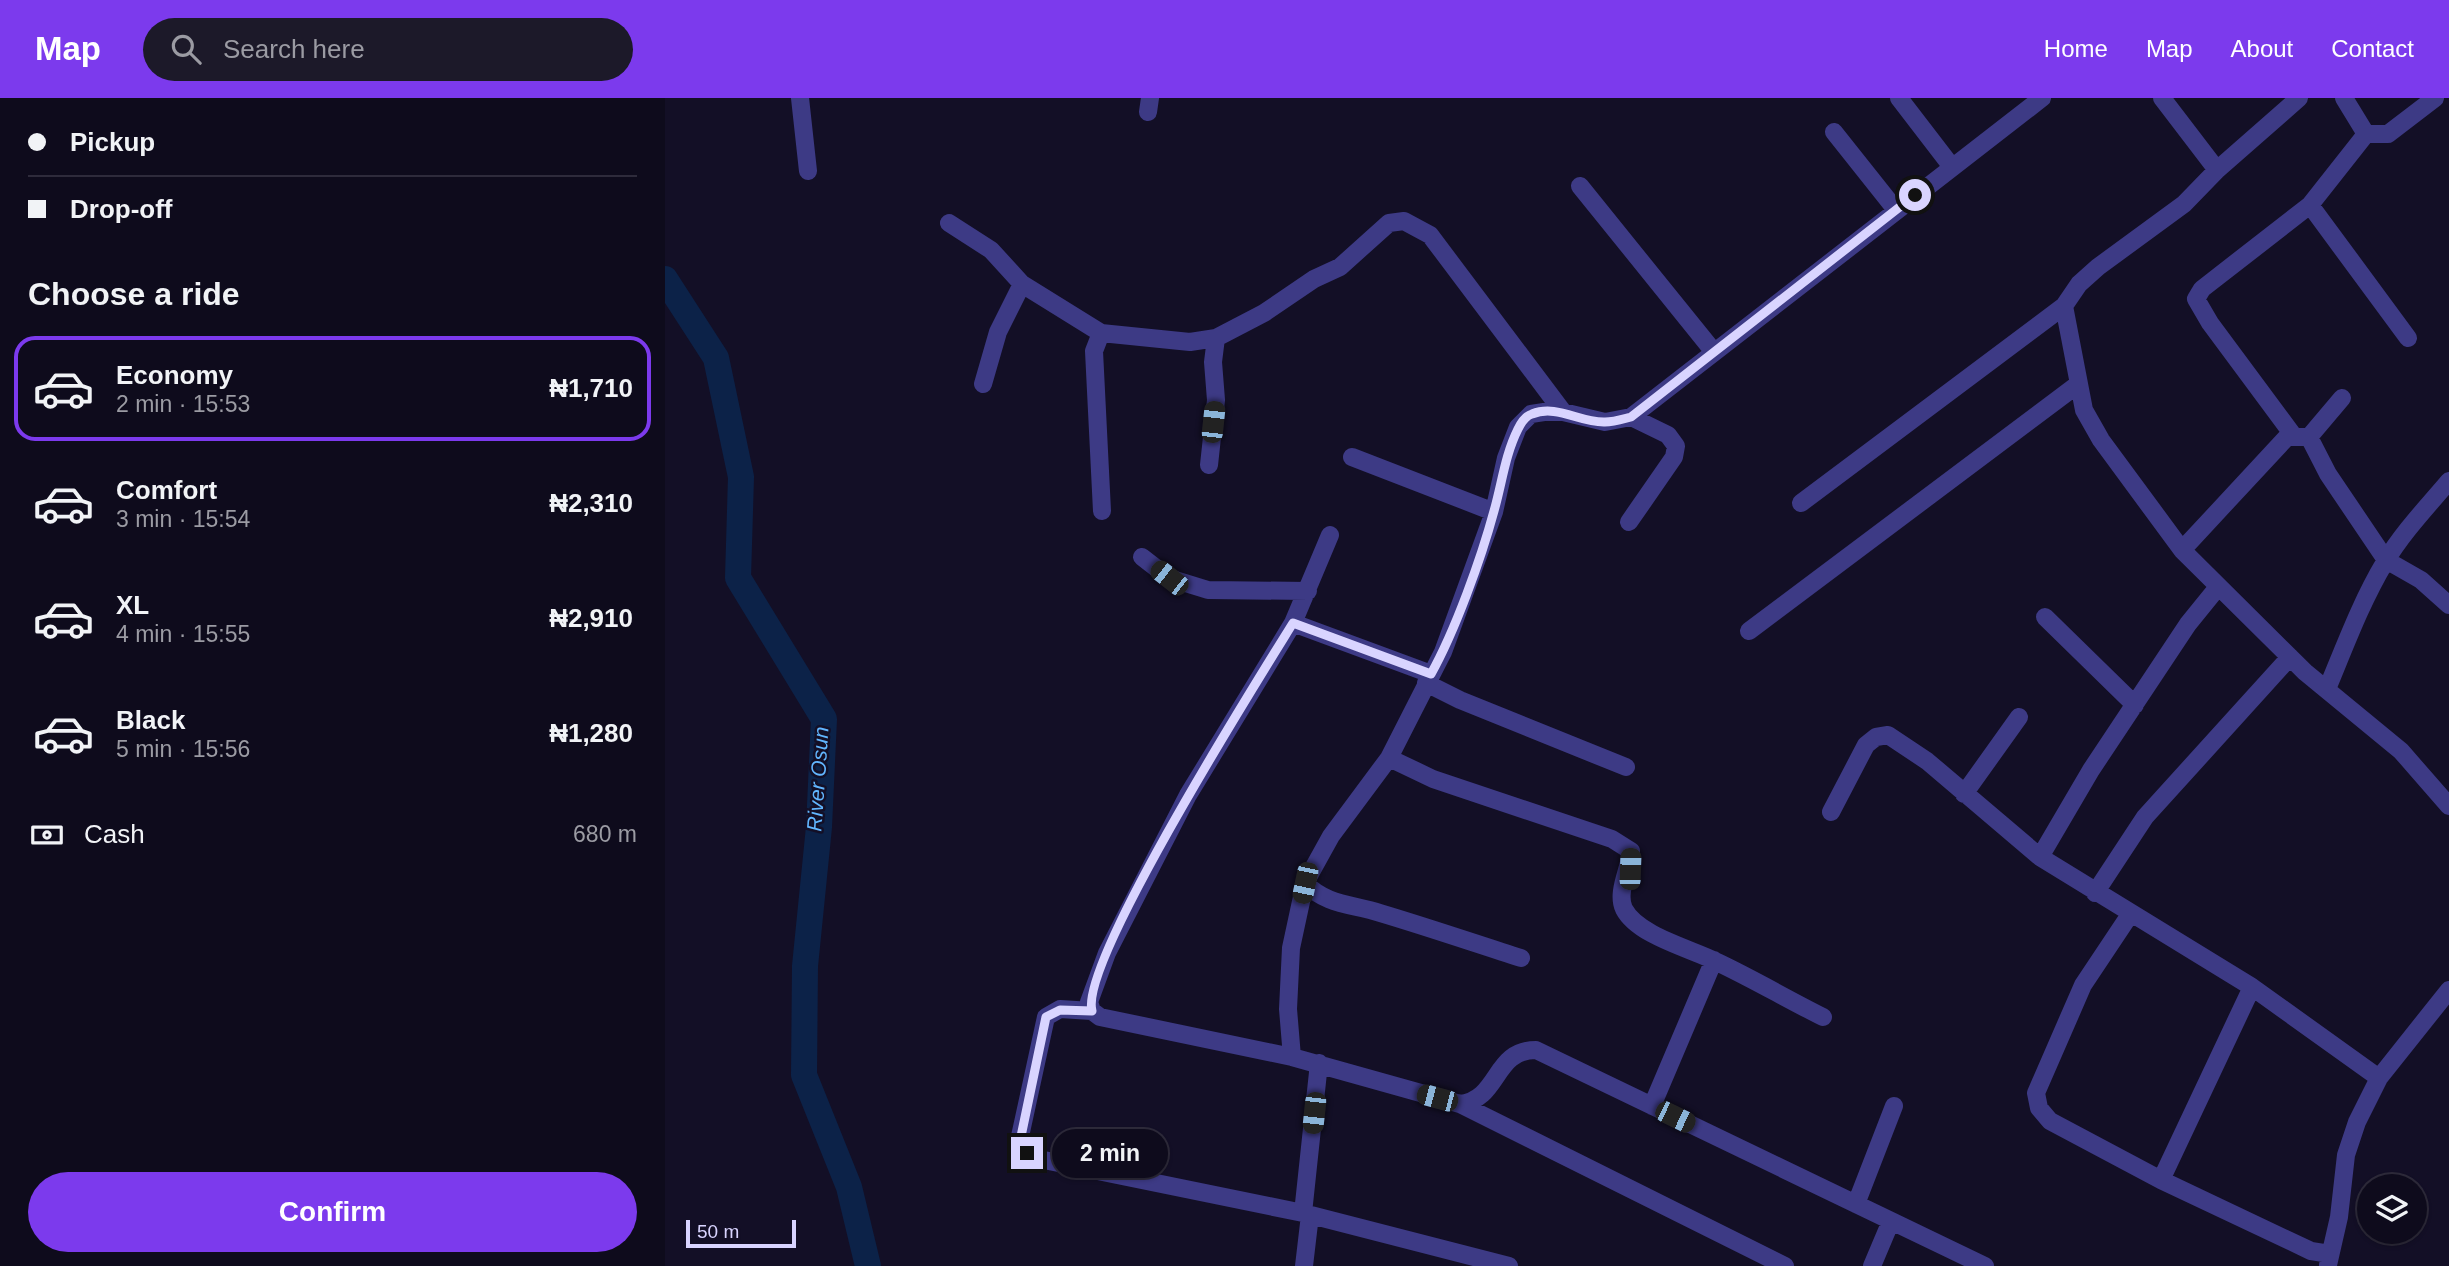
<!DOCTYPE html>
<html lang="en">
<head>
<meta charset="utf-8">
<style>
  body { margin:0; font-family:Arial,sans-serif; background:#1c1929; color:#f1f3f6; height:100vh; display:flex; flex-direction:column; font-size:26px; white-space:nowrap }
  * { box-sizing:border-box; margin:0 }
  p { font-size:23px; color:#9b9ba3 }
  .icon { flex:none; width:38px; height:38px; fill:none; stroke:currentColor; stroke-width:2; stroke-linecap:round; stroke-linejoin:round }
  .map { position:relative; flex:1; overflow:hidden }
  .sheet { display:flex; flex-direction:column; background:#0e0b1c; width:665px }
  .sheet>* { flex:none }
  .top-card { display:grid; align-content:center; height:154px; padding:0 28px; background:#0e0b1c }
  .buttons { position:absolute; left:1692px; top:1076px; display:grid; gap:14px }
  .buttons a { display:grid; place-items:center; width:70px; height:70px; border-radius:50%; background:#0e0b1c; box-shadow:0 2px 5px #0004,0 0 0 2px #2e2b3b; font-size:35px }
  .scale { position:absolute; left:21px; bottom:18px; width:110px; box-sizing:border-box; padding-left:7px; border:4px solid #d9d4ff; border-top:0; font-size:19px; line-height:24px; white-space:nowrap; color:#d9d4ff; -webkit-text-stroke:5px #130f26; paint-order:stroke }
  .end { position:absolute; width:32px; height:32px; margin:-16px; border:9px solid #d9d4ff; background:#111; box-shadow:0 0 0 4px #111 }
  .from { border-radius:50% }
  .bubble { position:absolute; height:49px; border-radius:24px; background:#0e0b1c; box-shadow:0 2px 5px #0004,0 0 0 2px #2e2b3b; font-size:23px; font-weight:600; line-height:49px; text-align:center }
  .car { position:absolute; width:21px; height:42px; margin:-21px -10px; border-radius:9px; box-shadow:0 0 5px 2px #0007; background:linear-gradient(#222 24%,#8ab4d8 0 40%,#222 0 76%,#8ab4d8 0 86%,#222 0) }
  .top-card b { display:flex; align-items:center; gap:24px; height:66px; font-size:26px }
  .top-card b+b { border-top:2px solid #2e2b3b }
  .top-card i { width:18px; height:18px; background:#f1f3f6 }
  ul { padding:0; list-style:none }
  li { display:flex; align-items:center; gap:21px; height:105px; margin:0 14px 10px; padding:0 14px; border:4px solid transparent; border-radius:21px }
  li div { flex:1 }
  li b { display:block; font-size:26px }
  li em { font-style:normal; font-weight:600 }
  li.active { border-color:#7c3aed }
  li>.icon { width:63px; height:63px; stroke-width:1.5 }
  h2 { padding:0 28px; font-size:32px; line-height:84px }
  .pay { display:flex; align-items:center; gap:18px; height:77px; padding:0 28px; font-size:26px }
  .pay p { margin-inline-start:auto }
  .button { display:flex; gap:14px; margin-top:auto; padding:14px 28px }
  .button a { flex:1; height:80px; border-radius:42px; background:#7c3aed; color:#fff; font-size:28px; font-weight:600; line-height:80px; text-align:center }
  header { display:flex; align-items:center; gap:42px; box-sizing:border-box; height:98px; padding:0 35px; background:#7c3aed; color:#fff }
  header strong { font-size:33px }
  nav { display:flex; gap:38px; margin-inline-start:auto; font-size:24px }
  .search { width:490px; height:63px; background:#1c1929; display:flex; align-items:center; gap:18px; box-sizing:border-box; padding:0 24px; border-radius:38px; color:#9b9ba3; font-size:26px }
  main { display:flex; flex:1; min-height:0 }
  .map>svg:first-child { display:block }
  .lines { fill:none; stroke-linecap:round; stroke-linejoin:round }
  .river { stroke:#0c2248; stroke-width:26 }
  .minor { stroke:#3d3a85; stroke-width:18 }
  .route { stroke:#d9d4ff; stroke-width:9 }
  .labels { text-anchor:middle; stroke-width:5; stroke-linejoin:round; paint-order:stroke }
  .water-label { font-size:21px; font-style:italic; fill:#62b6ff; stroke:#130f26 }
</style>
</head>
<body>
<header>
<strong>Map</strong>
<div class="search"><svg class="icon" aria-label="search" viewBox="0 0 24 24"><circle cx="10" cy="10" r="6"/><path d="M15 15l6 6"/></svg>Search here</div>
<nav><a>Home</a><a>Map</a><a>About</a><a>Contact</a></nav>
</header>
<main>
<section class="sheet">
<div class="top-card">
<b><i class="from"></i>Pickup</b>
<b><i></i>Drop-off</b>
</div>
<h2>Choose a ride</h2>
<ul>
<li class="active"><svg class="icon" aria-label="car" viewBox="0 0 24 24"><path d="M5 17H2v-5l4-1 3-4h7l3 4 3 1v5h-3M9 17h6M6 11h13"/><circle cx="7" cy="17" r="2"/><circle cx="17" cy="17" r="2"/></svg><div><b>Economy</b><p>2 min · 15:53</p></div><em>₦1,710</em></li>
<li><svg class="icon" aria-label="car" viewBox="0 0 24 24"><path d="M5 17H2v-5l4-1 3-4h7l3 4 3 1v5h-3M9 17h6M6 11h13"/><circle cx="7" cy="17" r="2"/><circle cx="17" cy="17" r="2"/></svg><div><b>Comfort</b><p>3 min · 15:54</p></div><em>₦2,310</em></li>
<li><svg class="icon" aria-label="car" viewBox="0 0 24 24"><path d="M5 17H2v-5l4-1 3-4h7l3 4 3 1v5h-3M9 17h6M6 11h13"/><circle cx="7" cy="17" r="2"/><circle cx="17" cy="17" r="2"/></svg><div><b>XL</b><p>4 min · 15:55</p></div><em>₦2,910</em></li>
<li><svg class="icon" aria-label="car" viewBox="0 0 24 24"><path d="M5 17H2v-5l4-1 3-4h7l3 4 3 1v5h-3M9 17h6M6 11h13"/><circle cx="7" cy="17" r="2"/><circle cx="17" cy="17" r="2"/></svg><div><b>Black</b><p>5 min · 15:56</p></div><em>₦1,280</em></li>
</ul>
<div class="pay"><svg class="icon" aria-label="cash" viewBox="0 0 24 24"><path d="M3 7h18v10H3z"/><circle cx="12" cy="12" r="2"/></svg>Cash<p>680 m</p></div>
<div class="button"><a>Confirm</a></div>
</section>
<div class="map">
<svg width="1784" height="1168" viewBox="0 0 1784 1168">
  <rect width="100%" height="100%" fill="#130f26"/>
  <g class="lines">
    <!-- river -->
    <path class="river" d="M0,181L51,260L76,379L73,480L159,621L154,729L140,868L139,977L184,1089L203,1168"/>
    <!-- minor -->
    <path class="minor" d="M135,0L143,73
      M1234,0L1287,69
      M1497,0L1552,72
      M1679,0L1701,36H1723L1770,0
      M483,14L485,0
      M1169,34L1231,112
      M915,88L1049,254
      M1645,107L1743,240
      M284,125L326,152L357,186L436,235L525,244L551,240L599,215L649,181L675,169L724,125L739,123L765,137L898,314
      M1399,208L1419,312L1436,342L1517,452L1640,574L1736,653L1784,708
      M436,235L429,253L437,413
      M318,286L333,234L357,186
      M1628,337L1545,225L1531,201L1537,191L1645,107L1701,36
      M1644,339L1663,376L1721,462L1756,482L1784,507
      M687,359L829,414
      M544,367L551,302L548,264L551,240
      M1136,405L1399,208L1414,186L1433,169L1519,106L1552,72L1634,0
      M964,424L1009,359L1011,348L1003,337L966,319
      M665,437L628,525L523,697L442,855L424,904L427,913L435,919L627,959L795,1006L1120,1168
      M1517,452L1622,339H1644L1677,300
      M477,459L504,480L543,492L643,493
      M1380,519L1470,607
      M628,525L766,576
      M1084,533L1412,287
      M761,585L795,602L961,669
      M1662,591C1680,548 1696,504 1720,464C1738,434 1762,409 1784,383
      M724,660L768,681L947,741L966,753C965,771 951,794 959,811C973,838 1027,851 1052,864C1088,881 1122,901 1158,919
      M1299,696L1354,619
      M1166,714L1201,647L1211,639L1223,637L1262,663L1375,759L1587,889L1714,980
      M1375,759L1426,672L1523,526L1553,489
      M640,785C661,807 687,806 715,815C762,829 809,845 856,860
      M1430,795L1480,719L1625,559
      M1466,815L1418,887L1371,995L1374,1010L1385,1023L1496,1082L1646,1153L1665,1156
      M427,913L395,911L381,919L354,1043L362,1055L374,1061L638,1115L844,1168
      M627,959L623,911L626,850L640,785L666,738L724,660L778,554L829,414L841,360L853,329L866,316L879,314H898L940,324L966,319L1377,0
      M795,1006C835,1001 828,952 871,952L1320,1168
      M987,1008L1049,862
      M1496,1082L1587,889
      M1191,1106L1229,1008
      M638,1115L654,965
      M1663,1167L1674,1119L1681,1057L1692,1024L1714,980L1784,892
      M639,1168L645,1117
      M1207,1168L1226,1123"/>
  </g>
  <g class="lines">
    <!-- route -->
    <path class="route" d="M362,1055L355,1043L381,919L395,912L427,913C414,865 594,580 628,525L766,576C790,533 816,461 829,413C837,385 840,357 853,331C856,325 860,318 867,316C892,306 915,325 940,324C949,324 958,321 966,319L1250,97"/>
  </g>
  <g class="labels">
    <!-- water labels -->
    <g class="water-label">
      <text transform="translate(153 681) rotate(-86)" y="7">River Osun</text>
    </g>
  </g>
</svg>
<div class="buttons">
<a><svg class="icon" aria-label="layers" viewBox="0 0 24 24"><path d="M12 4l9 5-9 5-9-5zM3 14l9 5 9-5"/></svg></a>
</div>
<div class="scale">50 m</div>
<i class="end from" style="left:1250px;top:97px"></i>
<i class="end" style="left:362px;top:1055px"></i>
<div class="bubble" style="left:387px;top:1031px;width:116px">2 min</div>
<i class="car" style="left:548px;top:324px;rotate:6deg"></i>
<i class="car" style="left:504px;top:480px;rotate:308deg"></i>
<i class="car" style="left:965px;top:771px;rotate:2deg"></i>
<i class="car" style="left:640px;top:785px;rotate:192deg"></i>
<i class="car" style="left:772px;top:1000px;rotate:285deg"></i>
<i class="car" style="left:649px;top:1015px;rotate:186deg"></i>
<i class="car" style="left:1010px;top:1019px;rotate:116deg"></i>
</div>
</main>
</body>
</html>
